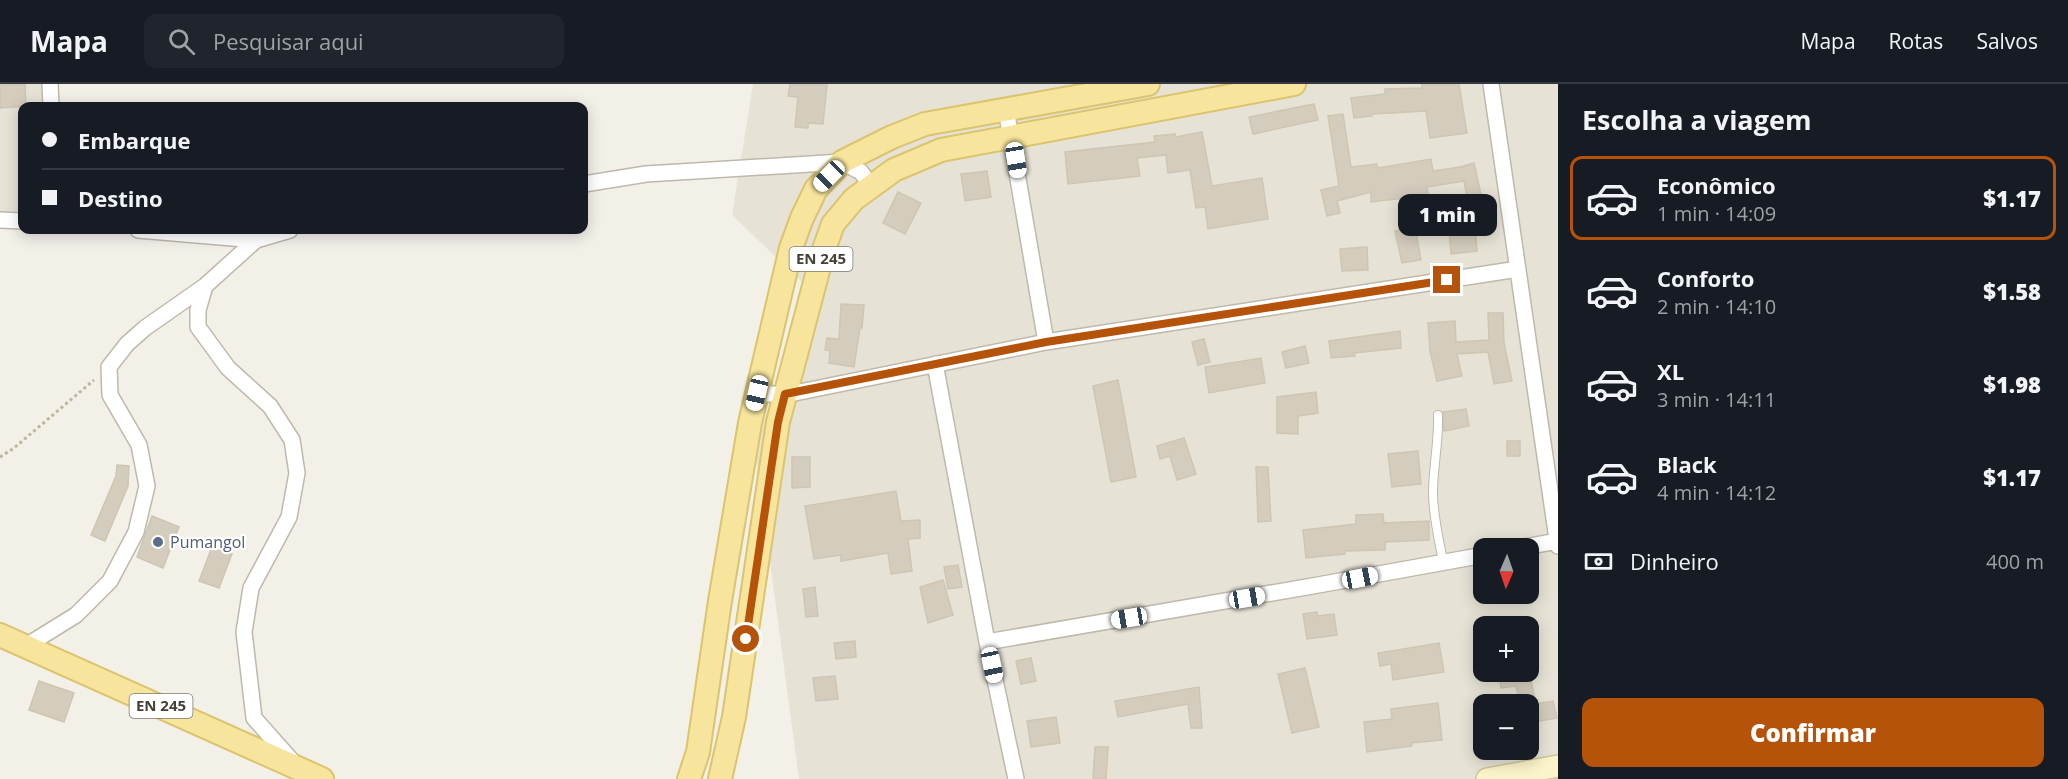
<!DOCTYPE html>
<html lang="pt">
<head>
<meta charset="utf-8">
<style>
  body { margin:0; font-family:"Open Sans",sans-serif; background:#20242c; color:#f1f3f6; height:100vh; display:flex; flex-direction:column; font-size:22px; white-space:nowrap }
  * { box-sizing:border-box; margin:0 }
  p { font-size:20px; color:#9ea1a6 }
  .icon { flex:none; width:33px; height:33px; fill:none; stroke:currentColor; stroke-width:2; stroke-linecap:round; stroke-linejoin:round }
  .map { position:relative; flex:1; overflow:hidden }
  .panel { display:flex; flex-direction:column; background:#171b24; width:510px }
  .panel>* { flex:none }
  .hud { position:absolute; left:18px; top:18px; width:570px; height:132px; border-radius:12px; box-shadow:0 3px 15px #0003; display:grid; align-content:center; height:132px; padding:0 24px; background:#171b24 }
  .needle { width:39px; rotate:182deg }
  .buttons { position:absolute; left:1473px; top:454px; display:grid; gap:12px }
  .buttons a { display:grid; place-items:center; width:66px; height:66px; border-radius:12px; background:#171b24; box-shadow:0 3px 15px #0003; font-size:30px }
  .end { position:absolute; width:27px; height:27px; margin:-14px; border:8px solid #b45309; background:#fff; box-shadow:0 0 0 3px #fff }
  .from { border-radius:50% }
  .bubble { position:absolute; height:42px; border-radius:12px; background:#171b24; box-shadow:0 3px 15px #0003; font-size:20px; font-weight:800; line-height:42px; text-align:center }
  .car { position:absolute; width:18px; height:36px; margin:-18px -9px; border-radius:8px; box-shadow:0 0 4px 2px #0007; background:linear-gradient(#fff 24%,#345 0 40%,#fff 0 76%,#345 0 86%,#fff 0) }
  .hud b { display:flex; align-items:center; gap:21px; height:57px; font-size:22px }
  .hud b+b { border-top:2px solid #363941 }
  .hud i { width:15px; height:15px; background:#f1f3f6 }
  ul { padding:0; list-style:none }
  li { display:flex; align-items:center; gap:18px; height:84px; margin:0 12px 9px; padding:0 12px; border:3px solid transparent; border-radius:12px }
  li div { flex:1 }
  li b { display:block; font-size:22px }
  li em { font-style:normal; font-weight:800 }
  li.active { border-color:#b45309 }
  li>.icon { width:54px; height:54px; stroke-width:1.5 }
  h2 { padding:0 24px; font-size:27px; line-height:72px }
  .pay { display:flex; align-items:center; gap:15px; height:66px; padding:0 24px; font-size:22px }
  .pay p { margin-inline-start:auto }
  .action { display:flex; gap:12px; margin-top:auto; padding:12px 24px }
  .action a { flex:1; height:69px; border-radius:12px; background:#b45309; color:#fff; font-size:24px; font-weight:800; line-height:69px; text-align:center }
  header { display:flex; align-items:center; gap:36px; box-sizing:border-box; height:84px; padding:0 30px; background:#171b24; border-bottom:2px solid #363941 }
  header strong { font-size:28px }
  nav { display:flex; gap:33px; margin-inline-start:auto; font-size:21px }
  .search { width:420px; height:54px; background:#20242c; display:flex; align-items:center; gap:15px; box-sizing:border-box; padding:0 21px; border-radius:12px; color:#9ea1a6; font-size:22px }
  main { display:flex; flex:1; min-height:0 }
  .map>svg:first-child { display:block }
  .residential { fill:#e6e3d6; fill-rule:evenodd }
  .building { fill:#d4cdbe; stroke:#cec5b2; stroke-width:1.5 }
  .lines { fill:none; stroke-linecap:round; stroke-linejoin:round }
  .lane-casing { stroke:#beb9ab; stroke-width:10 }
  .street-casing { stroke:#beb9ab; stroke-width:18 }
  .secondary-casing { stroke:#cfc69a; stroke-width:24 }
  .primary-casing { stroke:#dbc46d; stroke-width:26 }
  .path { stroke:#beb69d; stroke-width:3; stroke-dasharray:3 3; stroke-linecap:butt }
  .lane { stroke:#fff; stroke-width:8 }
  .street { stroke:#fff; stroke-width:15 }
  .secondary { stroke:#fbf3ca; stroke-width:21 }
  .primary { stroke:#f7e59d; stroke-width:22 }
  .route { stroke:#b45309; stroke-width:8 }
  .service-dot { fill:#5c6f8a; stroke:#fff; stroke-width:2 }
  .labels { text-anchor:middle; stroke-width:4.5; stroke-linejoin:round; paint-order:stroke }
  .shield { fill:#fff; stroke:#7e7a73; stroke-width:1.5 }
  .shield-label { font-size:15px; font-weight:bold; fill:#464137 }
  .service-label { font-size:16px; fill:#4e5e75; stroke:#fff; text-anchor:start }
</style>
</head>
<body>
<header>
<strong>Mapa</strong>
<div class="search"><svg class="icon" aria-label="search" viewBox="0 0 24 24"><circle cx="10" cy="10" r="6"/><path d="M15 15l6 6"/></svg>Pesquisar aqui</div>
<nav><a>Mapa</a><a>Rotas</a><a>Salvos</a></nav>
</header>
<main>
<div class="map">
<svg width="1558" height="695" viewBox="0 0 1558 695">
  <rect width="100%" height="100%" fill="#f3f0e8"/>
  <!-- residential -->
  <path class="residential" d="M0,0H48L49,22H22V137L0,136Z
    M753,0H1558V695H799L755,366L806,202L732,131ZM1484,465H1528V510H1484ZM1484,543H1528V588H1484ZM1484,621H1528V666H1484Z"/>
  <!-- building -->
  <path class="building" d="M0,0H25L26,22L0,24Z
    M790,0H827L823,40L808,39V44L795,43L798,13L788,12Z
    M1422,0H1459L1467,49L1430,54L1426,27L1372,30V32L1354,34L1351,14L1385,10V5L1422,4Z
    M1314,20L1318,36L1253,50L1249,33Z
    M1343,30L1351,83L1377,80L1378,84L1431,75L1433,87L1460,83L1474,79L1484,124L1470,128L1464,97L1427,103L1432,136L1474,131L1477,167L1451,170L1449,146L1419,151L1413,113L1371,118V108L1337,117L1340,129L1327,132L1321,106L1339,102L1328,32Z
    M1202,48L1212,102L1262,94L1268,135L1208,145L1205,123L1196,124L1190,86L1168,89L1166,71L1137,74L1140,92L1068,100L1065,68L1155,58L1154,52L1175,50L1176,53Z
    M987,87L991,113L965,117L961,90Z
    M898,108L921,119L905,150L883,139Z
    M1415,143L1421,176L1402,179L1395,147Z
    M1367,163L1368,186L1342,187L1340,165Z
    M841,220L864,221L862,244H860L854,283L829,279L830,266H825L827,254L839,255Z
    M1488,229H1503L1504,259L1512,297L1494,300L1488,268L1457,270L1462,292L1437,297L1430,267L1428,239L1455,237L1456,258L1489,256Z
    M1400,247L1401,264L1354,269L1355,272L1331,274L1329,257Z
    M1204,255L1210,278L1198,281L1192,258Z
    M1305,262L1309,279L1286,284L1282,268Z
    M1261,274L1265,299L1209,309L1205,283Z
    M1118,296L1136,393L1111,398L1093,302Z
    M1316,308L1318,329L1298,332V350L1277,349V313Z
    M1466,325L1469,342L1444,347L1443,328Z
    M1184,354L1196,390L1177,396L1170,372L1160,375L1157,362Z
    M1507,357H1520V372H1507Z
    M1418,367L1421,400L1392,403L1388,370Z
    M792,373H810V403L792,404Z
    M117,381L129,382L128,402L105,457L91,451L116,392Z
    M1256,383H1268L1271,437L1258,438Z
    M896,407L901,437L920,436V454L908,455L912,487L891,490L888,469L841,477V471L814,475L805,422Z
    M1383,430L1384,439L1429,437V456L1385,458V466L1345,467V470L1306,474L1303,446L1356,440V431Z
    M152,432L179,443L163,484L137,473Z
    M212,463L232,470L219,504L199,497Z
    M958,481L962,503L948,505L944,483Z
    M943,496L953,531L928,539L920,503Z
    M815,503L818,532L806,533L803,505Z
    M1317,528V532L1334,530L1337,551L1307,555L1303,530Z
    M855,557L856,573L836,575L834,559Z
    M1439,559L1444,588L1393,596L1391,580L1380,582L1378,569Z
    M1031,574L1036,597L1021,600L1016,577Z
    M1305,584L1319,643L1292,649L1278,590Z
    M1508,588H1529L1536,620L1553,617L1557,634L1528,639V621H1530H1520L1516,602L1501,604L1499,589Z
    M835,592L838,615L816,617L813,594Z
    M39,597L74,609L64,638L29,626Z
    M1199,603L1202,644H1191L1188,620L1118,633L1115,617Z
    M1438,619L1442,656L1411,659L1412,662L1367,668L1364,638L1392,635L1391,625Z
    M1056,633L1060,659L1031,663L1027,637Z
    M1095,663H1108L1106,695H1093Z"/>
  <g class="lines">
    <defs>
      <path id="lane" d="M1438,331C1439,357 1433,383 1433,409C1433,432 1439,455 1443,478"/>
      <path id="street" d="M50,0L51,22
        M1491,0L1558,462
        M1006,25L1046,258
        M584,100L646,90L842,78L861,88L871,102
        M0,136L22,137
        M138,146L256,156
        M290,146L256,156L205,202L198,226V243L228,284L270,322L292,356L297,389L289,433L251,504L244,548L254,634L293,678
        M935,280L987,558L1016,695
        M757,309L785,311L1046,258L1518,185
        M1513,465L1558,457
        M987,558L1318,501L1484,471
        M26,562L76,531L110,497L136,448L147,402L139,361L110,311L109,283L127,260L145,244L205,202"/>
      <path id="secondary" d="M1487,695L1558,682"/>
      <path id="primary" d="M0,551L322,695
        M689,695L698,668L720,517L750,339L791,164L802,134L816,105L842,78L892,53L925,40L1148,0
        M720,695L734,633L778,338L823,168L833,140L854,115L894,86L941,66L1294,0"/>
    </defs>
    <!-- lane casing -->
    <use href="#lane" class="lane-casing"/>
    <!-- street casing -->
    <use href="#street" class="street-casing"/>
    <!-- secondary casing -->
    <use href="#secondary" class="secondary-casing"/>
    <!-- primary casing -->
    <use href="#primary" class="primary-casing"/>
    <!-- path -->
    <path class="path" d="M0,373L14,364L94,296"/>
    <!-- lane -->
    <use href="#lane" class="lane"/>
    <!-- street -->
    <use href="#street" class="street"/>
    <!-- secondary -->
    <use href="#secondary" class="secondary"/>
    <!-- primary -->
    <use href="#primary" class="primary"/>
  </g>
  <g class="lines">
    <!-- route -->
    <path class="route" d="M746,555L778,338L785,310L1046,258L1447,196"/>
  </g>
  <!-- markers -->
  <circle class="service-dot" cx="158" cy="458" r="6"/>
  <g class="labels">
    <!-- shield labels -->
    <g class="shield">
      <rect x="789.5" y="163" width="63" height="24" rx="4.5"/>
      <rect x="129.5" y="610" width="63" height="24" rx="4.5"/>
    </g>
    <g class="shield-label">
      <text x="821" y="180">EN 245</text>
      <text x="161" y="627">EN 245</text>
    </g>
    <!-- service labels -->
    <g class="service-label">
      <text x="170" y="464">Pumangol</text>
    </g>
  </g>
</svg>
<div class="buttons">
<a><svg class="needle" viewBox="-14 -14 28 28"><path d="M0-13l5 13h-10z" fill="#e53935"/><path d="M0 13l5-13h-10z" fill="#9ea1a6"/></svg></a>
<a>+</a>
<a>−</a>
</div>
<i class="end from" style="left:746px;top:555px"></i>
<i class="end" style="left:1447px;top:196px"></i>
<div class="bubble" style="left:1398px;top:110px;width:99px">1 min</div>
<i class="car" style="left:1016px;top:76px;rotate:171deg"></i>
<i class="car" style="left:829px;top:92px;rotate:225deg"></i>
<i class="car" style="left:757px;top:309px;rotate:193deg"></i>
<i class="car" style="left:1360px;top:494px;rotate:79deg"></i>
<i class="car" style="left:1247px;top:514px;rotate:80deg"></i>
<i class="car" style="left:1129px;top:534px;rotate:260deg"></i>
<i class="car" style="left:992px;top:581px;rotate:168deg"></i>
<div class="hud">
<b><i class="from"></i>Embarque</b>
<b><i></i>Destino</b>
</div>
</div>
<section class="panel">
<h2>Escolha a viagem</h2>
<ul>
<li class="active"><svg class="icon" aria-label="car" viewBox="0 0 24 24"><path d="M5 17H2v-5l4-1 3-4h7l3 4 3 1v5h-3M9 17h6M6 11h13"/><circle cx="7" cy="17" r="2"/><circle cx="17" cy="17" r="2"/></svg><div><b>Econômico</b><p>1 min · 14:09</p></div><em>$1.17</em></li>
<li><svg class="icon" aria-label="car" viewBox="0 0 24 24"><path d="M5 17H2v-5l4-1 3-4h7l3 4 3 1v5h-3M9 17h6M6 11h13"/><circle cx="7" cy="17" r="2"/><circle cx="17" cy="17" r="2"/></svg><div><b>Conforto</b><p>2 min · 14:10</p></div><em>$1.58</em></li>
<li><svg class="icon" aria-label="car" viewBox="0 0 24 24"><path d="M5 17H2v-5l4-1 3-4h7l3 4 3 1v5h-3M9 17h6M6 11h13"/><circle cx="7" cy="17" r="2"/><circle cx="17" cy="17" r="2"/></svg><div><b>XL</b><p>3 min · 14:11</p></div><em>$1.98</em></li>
<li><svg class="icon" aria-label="car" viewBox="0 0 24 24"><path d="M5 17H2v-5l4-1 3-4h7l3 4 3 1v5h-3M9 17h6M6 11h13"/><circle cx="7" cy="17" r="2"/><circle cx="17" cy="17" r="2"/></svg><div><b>Black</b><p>4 min · 14:12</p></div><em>$1.17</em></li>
</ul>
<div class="pay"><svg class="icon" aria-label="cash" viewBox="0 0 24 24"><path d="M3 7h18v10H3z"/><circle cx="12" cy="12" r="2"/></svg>Dinheiro<p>400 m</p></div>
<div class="action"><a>Confirmar</a></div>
</section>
</main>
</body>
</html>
